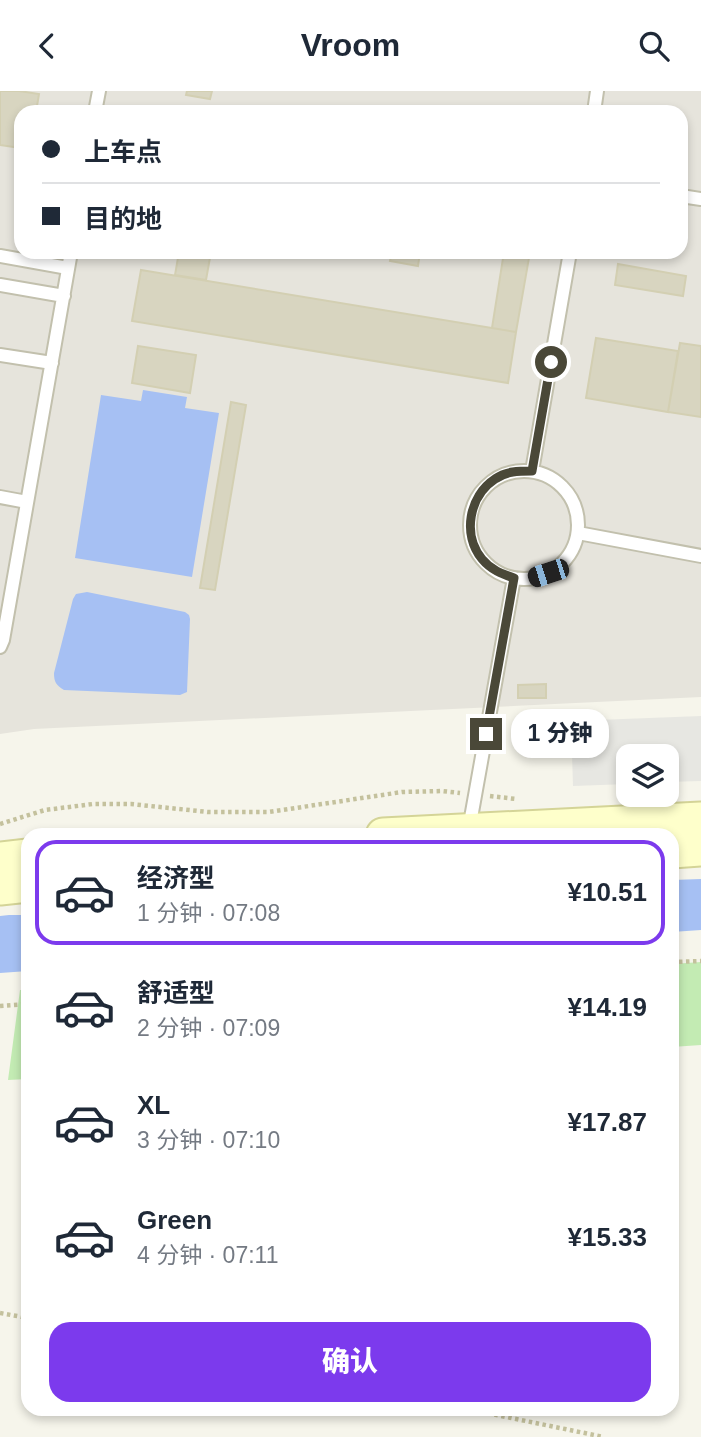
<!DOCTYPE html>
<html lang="zh">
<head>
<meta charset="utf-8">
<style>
  body { margin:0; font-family:Arial,"Noto Sans SC",sans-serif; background:#f6f6f7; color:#1f2937; height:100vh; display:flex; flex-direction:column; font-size:26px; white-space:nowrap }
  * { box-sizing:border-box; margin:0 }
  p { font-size:23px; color:#747a83 }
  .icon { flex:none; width:38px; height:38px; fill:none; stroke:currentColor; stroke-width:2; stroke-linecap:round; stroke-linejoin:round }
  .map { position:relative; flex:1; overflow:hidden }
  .details { position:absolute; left:21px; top:737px; width:658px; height:588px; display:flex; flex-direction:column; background:#fff; border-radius:21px; box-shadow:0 4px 10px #0003 }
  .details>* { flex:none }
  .top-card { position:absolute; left:14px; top:14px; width:674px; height:154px; border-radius:21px; box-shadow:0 4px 10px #0003; display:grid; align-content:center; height:154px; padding:0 28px; background:#fff }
  .controls { position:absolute; left:616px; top:653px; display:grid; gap:14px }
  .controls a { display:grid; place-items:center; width:63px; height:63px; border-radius:14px; background:#fff; box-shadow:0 4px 10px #0003; font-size:35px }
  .end { position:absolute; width:32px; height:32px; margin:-16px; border:9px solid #4a4838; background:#fff; box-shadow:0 0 0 4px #fff }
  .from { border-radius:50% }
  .bubble { position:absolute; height:49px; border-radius:21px; background:#fff; box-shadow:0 4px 10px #0003; font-size:23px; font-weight:800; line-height:49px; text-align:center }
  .car { position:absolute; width:21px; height:42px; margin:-21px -10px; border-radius:9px; box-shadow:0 0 5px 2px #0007; background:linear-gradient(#222 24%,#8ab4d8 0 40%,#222 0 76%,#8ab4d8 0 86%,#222 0) }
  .top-card b { display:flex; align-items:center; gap:24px; height:66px; font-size:26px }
  .top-card b+b { border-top:2px solid #e0e1e3 }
  .top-card i { width:18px; height:18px; background:#1f2937 }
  ul { padding:12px 0 0; list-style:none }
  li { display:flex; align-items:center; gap:21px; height:105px; margin:0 14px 10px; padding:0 14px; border:4px solid transparent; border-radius:21px }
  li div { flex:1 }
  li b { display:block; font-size:26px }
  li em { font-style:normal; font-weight:800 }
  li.on { border-color:#7c3aed }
  li>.icon { width:63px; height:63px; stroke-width:1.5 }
  .button { display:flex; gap:14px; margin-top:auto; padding:14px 28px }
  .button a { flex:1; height:80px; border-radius:21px; background:#7c3aed; color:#fff; font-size:28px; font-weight:800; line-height:80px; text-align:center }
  header { display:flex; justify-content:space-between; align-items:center; height:91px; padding:0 28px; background:#fff; font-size:32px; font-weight:800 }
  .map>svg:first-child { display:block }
  .industrial { fill:#e6e4dc; fill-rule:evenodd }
  .green { fill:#c3ebb3 }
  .parking { fill:#e7e7e2 }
  .water { fill:#a6c0f3 }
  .building { fill:#d8d5c0; stroke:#d3cfb2; stroke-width:2 }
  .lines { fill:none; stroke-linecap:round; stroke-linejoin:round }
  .service-casing { stroke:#c2c0ad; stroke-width:16 }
  .secondary-casing { stroke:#d4d497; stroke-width:37 }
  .path { stroke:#c4c19d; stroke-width:4.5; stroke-dasharray:3.5 3.5; stroke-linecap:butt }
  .service { stroke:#fff; stroke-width:12 }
  .secondary { stroke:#feffcb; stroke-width:33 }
  .route { stroke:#4a4838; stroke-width:9 }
</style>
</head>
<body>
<header><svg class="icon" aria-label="back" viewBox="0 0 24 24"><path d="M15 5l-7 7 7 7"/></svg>Vroom<svg class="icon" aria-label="search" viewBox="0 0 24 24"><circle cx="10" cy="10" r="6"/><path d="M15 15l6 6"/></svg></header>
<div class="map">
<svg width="701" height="1346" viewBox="0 0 701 1346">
  <rect width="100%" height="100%" fill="#f6f5eb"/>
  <!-- industrial -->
  <path class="industrial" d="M0,0H701V606L34,638L0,643ZM21,21H681V161H21Z"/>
  <!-- green -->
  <path class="green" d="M701,871V954L672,956V873Z
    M20,899H28V988L8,989Z"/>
  <!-- parking -->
  <path class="parking" d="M701,625V690L667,691V665H628V693L573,695L571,630Z"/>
  <!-- water -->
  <path class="water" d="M143,299L187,306L185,317L219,322L192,486L75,467L101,304L141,310Z
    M87,501L185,521L189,524L190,528L187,601L180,604L64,599C56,594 54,591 54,582L73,508L76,503Z
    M701,788V839L672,841V789Z
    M9,824H28V880L0,882V825Z"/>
  <!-- building -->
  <path class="building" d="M0,0H19L39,3L36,21H21V57L0,54Z
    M187,0H212L210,8L186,4Z
    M179,161H211L206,189L175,184Z
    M392,161H420L418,175L390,170Z
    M504,161H530L516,241L492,237Z
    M618,173L686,185L683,205L615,194Z
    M141,179L516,241L508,292L132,230Z
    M596,247L678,260L668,321L586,307Z
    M680,252L701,255V326L668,321Z
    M138,255L196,264L190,302L132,292Z
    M231,311L246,314L215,499L200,497Z
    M546,593V607H518V594Z"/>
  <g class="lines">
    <defs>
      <path id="service" d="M95,21L99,0
        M594,21L597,0
        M681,105L701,108
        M0,165L68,177
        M0,194L64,205
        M0,264L52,272
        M532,380L570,161
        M470 434a54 54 0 1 1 108 0a54 54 0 1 1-108 0Z
        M0,406L27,411
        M578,442L701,465
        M0,556L3,549L71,161
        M469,738L514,487"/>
      <path id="secondary" d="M383,744L701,728
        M672,760L701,758
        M0,768L28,765
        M0,797L28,794"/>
    </defs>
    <!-- service casing -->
    <use href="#service" class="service-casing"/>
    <!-- secondary casing -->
    <use href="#secondary" class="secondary-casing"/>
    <!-- path -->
    <path class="path" d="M490,705L516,708
      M0,733L45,719L93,713H131L208,721H269L402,701L442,700L460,702
      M672,871L701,870
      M0,915L28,913
      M0,1222L28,1227
      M467,1318L604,1346"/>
    <!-- service -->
    <use href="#service" class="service"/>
    <!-- secondary -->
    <use href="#secondary" class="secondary"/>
  </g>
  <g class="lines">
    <!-- route -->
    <path class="route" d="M486,643L514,487C502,483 491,479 482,468C462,444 469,405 495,388C506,380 519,380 532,380L551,271"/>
  </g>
</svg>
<div class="controls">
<a><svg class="icon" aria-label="layers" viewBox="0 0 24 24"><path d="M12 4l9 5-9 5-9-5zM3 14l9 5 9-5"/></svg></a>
</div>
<i class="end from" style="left:551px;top:271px"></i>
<i class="end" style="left:486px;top:643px"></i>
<div class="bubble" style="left:511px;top:618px;width:98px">1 分钟</div>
<i class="car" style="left:548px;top:482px;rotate:252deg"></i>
<div class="top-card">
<b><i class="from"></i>上车点</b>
<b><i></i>目的地</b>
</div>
<section class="details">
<ul>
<li class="on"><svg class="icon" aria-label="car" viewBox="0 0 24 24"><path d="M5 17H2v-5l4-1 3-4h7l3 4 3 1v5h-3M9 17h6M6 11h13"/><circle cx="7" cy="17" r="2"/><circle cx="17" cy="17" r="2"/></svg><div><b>经济型</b><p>1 分钟 · 07:08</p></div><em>¥10.51</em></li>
<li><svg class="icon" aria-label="car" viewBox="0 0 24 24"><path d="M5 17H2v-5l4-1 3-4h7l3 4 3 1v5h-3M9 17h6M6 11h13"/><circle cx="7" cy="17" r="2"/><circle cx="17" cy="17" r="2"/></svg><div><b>舒适型</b><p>2 分钟 · 07:09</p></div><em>¥14.19</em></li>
<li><svg class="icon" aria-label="car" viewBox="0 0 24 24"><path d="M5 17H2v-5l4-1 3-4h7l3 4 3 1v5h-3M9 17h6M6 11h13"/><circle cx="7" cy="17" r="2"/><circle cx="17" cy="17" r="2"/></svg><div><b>XL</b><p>3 分钟 · 07:10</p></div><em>¥17.87</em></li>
<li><svg class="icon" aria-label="car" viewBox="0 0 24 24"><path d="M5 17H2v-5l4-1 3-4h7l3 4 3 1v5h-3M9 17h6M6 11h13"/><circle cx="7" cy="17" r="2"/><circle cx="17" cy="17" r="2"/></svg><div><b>Green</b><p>4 分钟 · 07:11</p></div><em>¥15.33</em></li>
</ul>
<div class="button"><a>确认</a></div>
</section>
</div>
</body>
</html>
